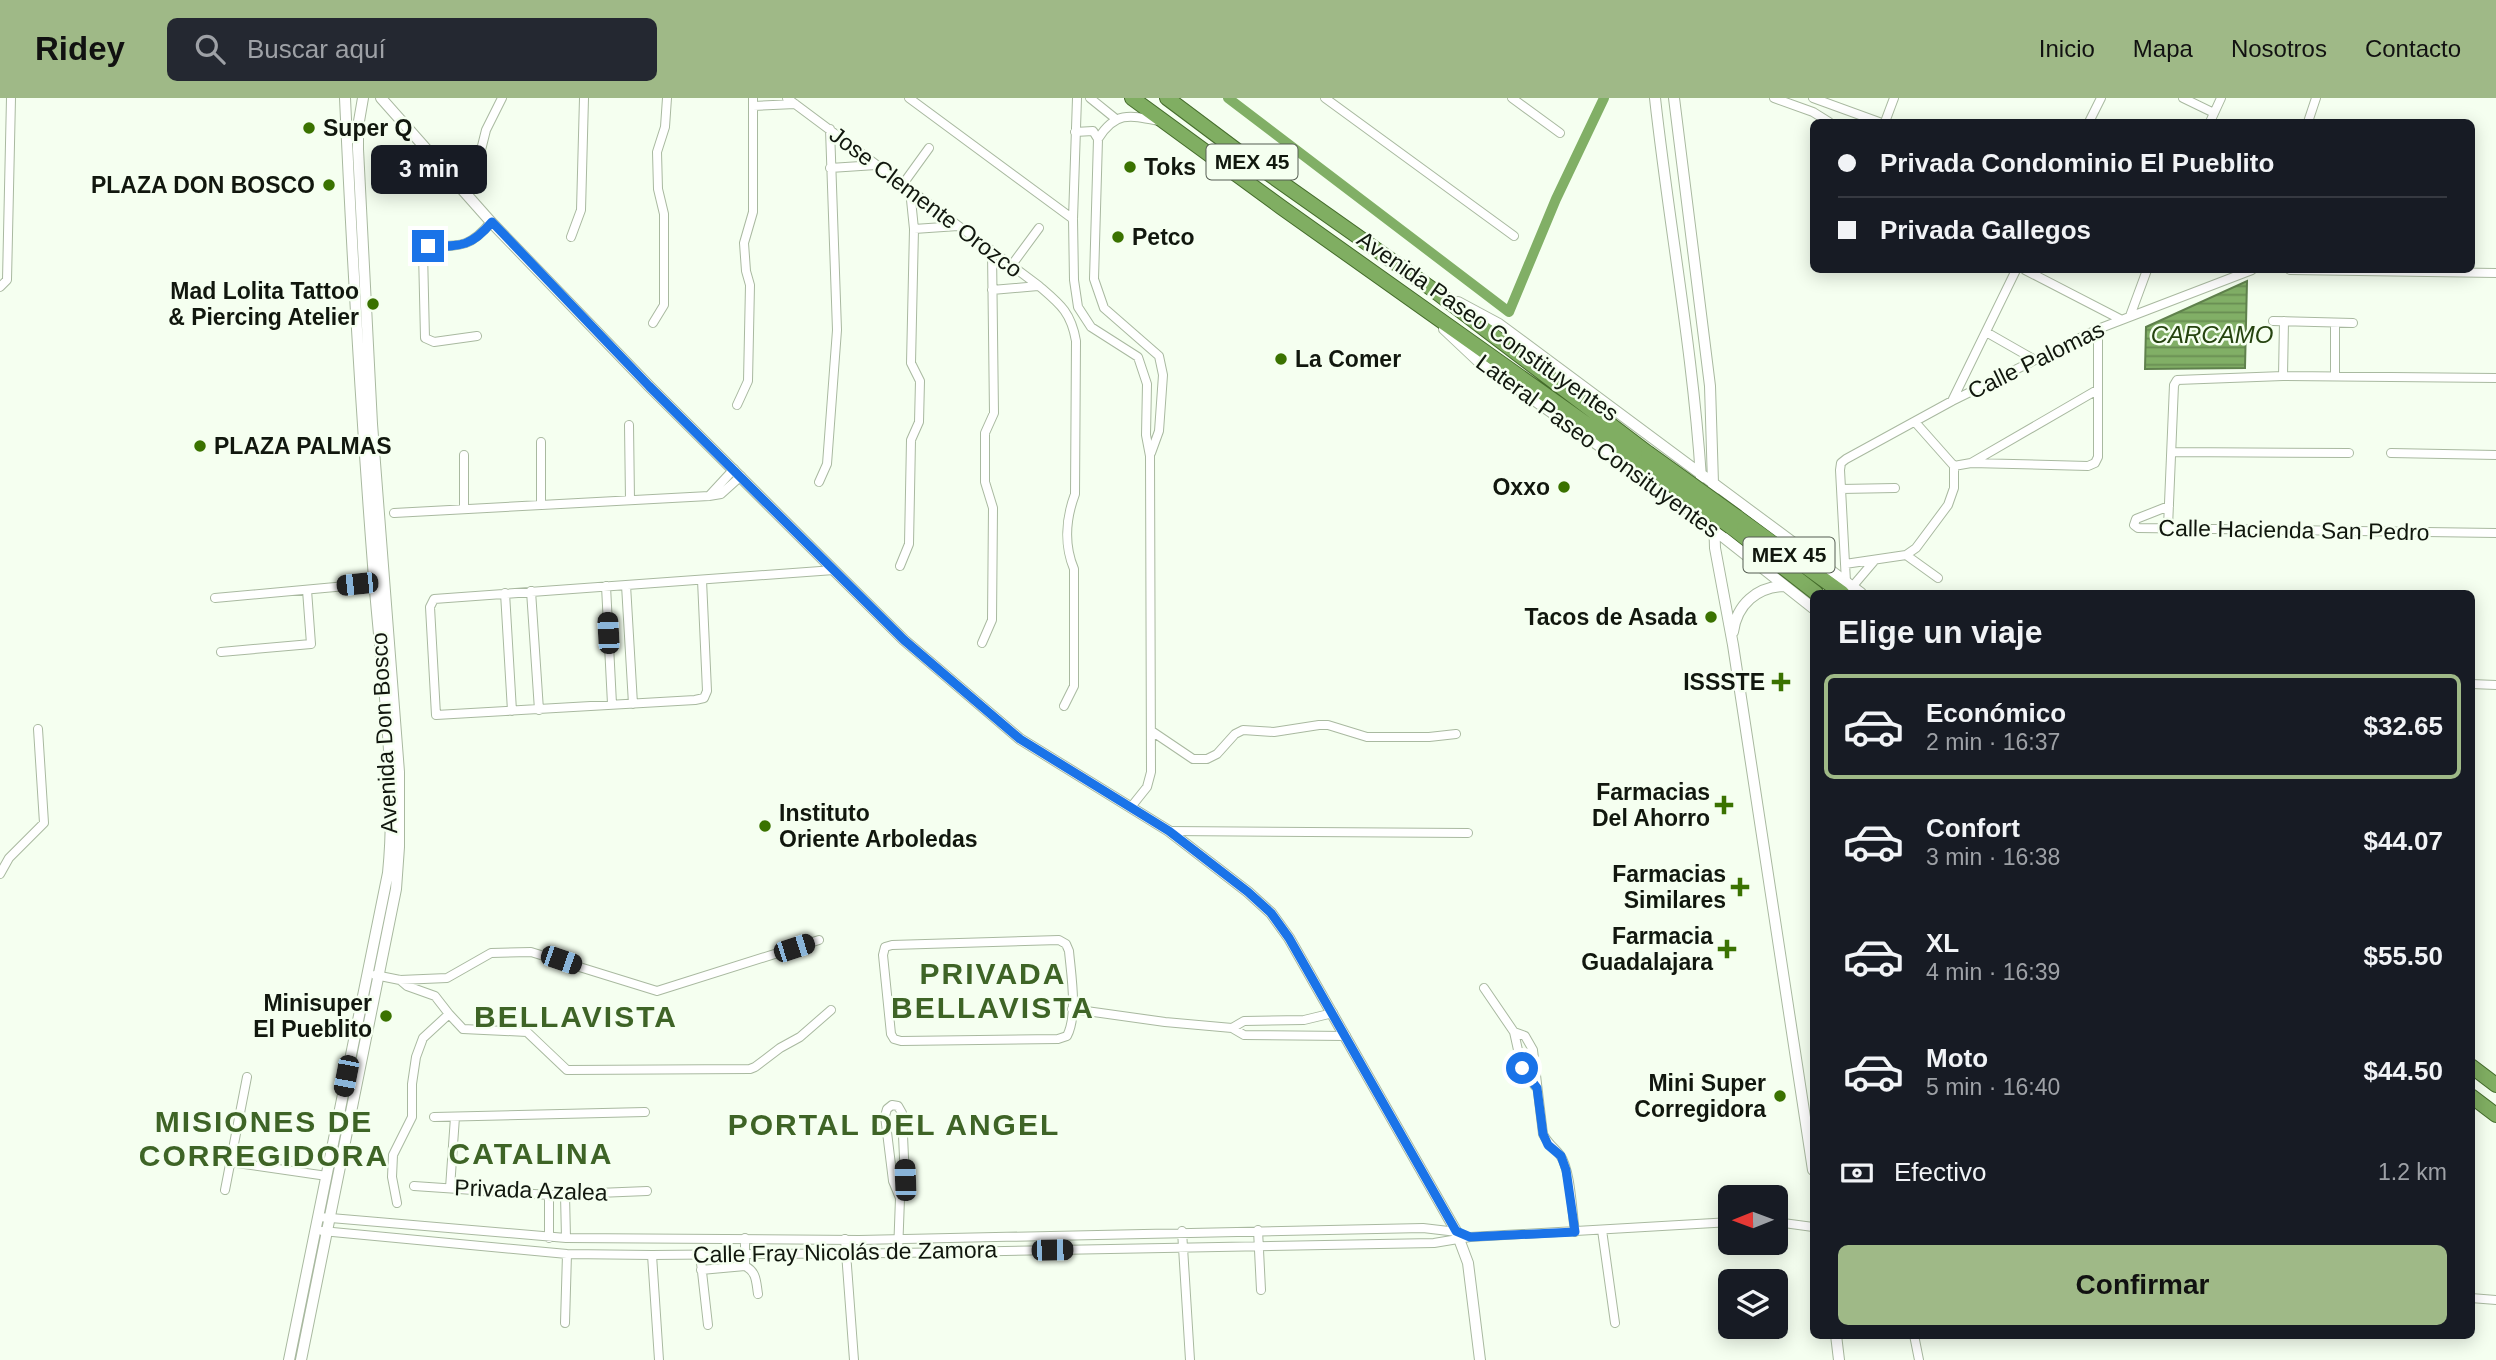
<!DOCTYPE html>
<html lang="es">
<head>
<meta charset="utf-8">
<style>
  body { margin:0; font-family:Helvetica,sans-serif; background:#242831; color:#f1f3f6; height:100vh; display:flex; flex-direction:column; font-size:26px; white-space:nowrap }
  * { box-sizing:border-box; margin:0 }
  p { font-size:23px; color:#9ea1a6 }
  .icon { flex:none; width:38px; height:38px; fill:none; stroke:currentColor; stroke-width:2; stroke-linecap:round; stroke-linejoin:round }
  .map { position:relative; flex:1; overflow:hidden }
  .details { position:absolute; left:1810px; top:492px; width:665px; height:749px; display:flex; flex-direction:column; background:#171b24; border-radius:10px; box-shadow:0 4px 18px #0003 }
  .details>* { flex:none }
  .hud { position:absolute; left:1810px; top:21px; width:665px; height:154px; border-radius:10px; box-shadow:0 4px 18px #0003; display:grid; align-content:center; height:154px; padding:0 28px; background:#171b24 }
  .needle { width:46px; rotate:269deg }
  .buttons { position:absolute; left:1718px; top:1087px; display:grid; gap:14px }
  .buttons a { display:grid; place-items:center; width:70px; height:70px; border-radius:10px; background:#171b24; box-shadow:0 4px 18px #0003; font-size:35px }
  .end { position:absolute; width:32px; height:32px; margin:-16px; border:9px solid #1a73e8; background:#fff; box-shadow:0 0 0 4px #fff }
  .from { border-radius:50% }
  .bubble { position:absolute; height:49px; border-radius:10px; background:#171b24; box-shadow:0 4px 18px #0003; font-size:23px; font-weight:600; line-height:49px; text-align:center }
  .car { position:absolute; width:21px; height:42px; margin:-21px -10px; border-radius:9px; box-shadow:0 0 5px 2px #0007; background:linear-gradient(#222 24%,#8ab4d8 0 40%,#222 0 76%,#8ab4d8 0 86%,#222 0) }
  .hud b { display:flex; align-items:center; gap:24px; height:66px; font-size:26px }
  .hud b+b { border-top:2px solid #363941 }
  .hud i { width:18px; height:18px; background:#f1f3f6 }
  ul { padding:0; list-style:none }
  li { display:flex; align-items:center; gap:21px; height:105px; margin:0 14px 10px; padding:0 14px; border:4px solid transparent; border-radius:10px }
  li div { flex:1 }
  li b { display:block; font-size:26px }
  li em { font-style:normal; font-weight:600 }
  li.current { border-color:#9fb987 }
  li>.icon { width:63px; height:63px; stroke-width:1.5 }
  h2 { padding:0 28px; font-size:32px; line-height:84px }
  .pay { display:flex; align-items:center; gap:18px; height:77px; padding:0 28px; font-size:26px }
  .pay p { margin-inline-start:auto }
  .cta { display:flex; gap:14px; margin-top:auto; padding:14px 28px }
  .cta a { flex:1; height:80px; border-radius:10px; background:#9fb987; color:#111; font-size:28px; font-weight:600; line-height:80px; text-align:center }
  header { display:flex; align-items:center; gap:42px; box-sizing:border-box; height:98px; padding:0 35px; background:#9fb987; color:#111 }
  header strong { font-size:33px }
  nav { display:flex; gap:38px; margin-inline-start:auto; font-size:24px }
  .search { width:490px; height:63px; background:#242831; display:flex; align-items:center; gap:18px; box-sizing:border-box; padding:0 24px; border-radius:10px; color:#9ea1a6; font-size:26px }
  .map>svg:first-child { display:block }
  .water { fill:url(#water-rules); stroke:#5f814c; stroke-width:2 }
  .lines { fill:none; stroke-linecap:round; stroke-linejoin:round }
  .canal { stroke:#81af66; stroke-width:10 }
  .minor-casing { stroke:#a9b9a0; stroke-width:10 }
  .tertiary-casing { stroke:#a9b9a0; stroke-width:12 }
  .trunk-casing { stroke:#446c2b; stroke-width:16 }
  .minor { stroke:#fff; stroke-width:8 }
  .tertiary { stroke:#fff; stroke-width:10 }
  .trunk { stroke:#80ae62; stroke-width:14 }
  .trunk-bridge-casing { stroke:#446c2b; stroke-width:16; stroke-linecap:butt }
  .trunk-bridge { stroke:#80ae62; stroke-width:14 }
  .route { stroke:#1a73e8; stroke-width:9 }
  .poi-dot { fill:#3a7200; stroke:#f5fff0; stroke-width:2.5 }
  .labels { text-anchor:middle; stroke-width:5; stroke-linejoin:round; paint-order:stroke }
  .shield { fill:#f5fff0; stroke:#555d52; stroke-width:2 }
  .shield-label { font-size:21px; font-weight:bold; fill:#11170e }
  .poi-label { font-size:23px; font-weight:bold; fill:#11170e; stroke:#f5fff0; text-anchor:end }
  .street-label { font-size:23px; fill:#11170e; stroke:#f5fff0 }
  .water-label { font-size:24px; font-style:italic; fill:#25430f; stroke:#f5fff0 }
  .district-label { font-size:30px; font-weight:bold; letter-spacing:2px; fill:#3e6426; stroke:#f5fff0 }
</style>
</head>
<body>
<header>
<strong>Ridey</strong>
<div class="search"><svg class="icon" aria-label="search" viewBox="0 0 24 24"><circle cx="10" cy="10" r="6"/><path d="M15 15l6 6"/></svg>Buscar aquí</div>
<nav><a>Inicio</a><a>Mapa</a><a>Nosotros</a><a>Contacto</a></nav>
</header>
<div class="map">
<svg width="2496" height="1262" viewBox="0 0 2496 1262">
  <defs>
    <pattern id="water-rules" width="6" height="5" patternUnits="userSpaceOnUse" patternTransform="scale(1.75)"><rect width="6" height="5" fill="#81af66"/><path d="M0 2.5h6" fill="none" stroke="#688d52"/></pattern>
  </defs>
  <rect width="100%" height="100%" fill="#f5fff0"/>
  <!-- water -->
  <path class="water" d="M2247,183L2245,270L2145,271L2146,229Z"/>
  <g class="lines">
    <!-- canal -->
    <path class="canal" d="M1228,0L1509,214L1556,101L1604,0"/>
    <defs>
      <path id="minor" d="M787,0L1039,188C1060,206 1071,214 1076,243L1075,396C1066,420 1064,447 1074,471V588L1064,608
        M909,0L1073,121
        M1077,0L1073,121L1074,182L1078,209L1091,229L1138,259L1147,286L1146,337L1150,358L1151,674L1147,689L1131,709
        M1090,0L1116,21
        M1325,0L1514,138
        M1512,0L1560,35
        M1774,0L1813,14L1829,24
        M1813,0L1879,24
        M2183,0L2214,15
        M753,8L795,6
        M1885,24L1894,0
        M2089,24L2101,0
        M2210,24L2221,0
        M2308,24L2316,0
        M1075,34L1093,33L1098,41
        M481,52L486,32L502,0
        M830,70L876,67
        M903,86L929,50
        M914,131L958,128
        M571,139L581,112L584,0
        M1011,168L1039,130
        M2025,172L2120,221
        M2290,172L2496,175
        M0,189L7,182L11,0
        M992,192L1038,188
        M2130,218L2147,172
        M2273,223L2353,225
        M653,225L664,207V116L658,91L657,54L665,29L667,0
        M2335,225V278
        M1986,234L2035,262
        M477,238L434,244L425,240L423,154V150L428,148C460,148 470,150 491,124
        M2283,278L2284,223
        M1952,303L2016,172
        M737,307L748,283L750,187L746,173L744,145L753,114V0
        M629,327L630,402
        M541,344V407
        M2172,354L2349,355
        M1151,355L1159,333L1163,277L1159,258L1104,210L1094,181L1098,41C1115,13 1130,17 1159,23
        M2391,355L2496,357
        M1971,365L2088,368L2095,365L2098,359V231
        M1954,368L1971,365L2097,292
        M819,384L827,366L837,232L830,31
        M1841,391L1895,390
        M709,398L734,371
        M2169,408L2136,421L2134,427L2138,430L2496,435
        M464,411V357
        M394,415L709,398L721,396L741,378
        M2168,429L2174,287L2177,282L2283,278L2496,280
        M1906,457L1938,480
        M1845,466L1906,457L1916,450L1948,407L1954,390V368L1915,324
        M900,468L909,446L911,342L919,324L920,283L911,265L914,131L910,92
        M702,482L707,593L704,600L695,602L436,617L430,509L434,501L834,472
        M1846,484L1840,372L1841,365L1846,361L1952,303L2098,231L2252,172
        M626,487L633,606
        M606,488L612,606
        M1852,489L1875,462
        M531,493L539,612
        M505,495L512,613
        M215,500L357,487L374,488
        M982,545L992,522L993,410L985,384V335L994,315L992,154
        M221,554L311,546L307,492
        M2471,586L2496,587
        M1153,634L1193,661H1207L1217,656L1235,636L1243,632L1274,634L1319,627H1328L1367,639H1429L1456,636
        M1169,733L1468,735
        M0,776L9,760L44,725L38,631
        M1059,842L1066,846L1069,853C1071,876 1078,917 1067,938L1058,941L901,943L894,941L891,936L883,857L885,849L892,847Z
        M375,877L400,882L447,880L491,855L531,854L657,893L819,842
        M1484,890L1514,934L1522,970L1535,988
        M1072,911L1165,924L1232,930L1244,937L1346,938
        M449,916L463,931L527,934L567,972L750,971L755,969L780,950L800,939L831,912
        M1232,930L1244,923L1304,922L1333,915
        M1514,934L1525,938L1533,952L1543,1036C1548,1046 1554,1049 1560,1057C1571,1072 1572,1115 1575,1134
        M434,1019L645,1014
        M230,1064L327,1078
        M414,1088L549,1097L647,1093
        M450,1090L455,1019
        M225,1092L247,979
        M549,1097V1140
        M565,1097L566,1140
        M397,1105L392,1079L393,1057L412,1019V986L416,959L423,940L449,916L435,898L407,888L400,882
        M319,1119L566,1140L859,1142L1423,1130L1457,1134
        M1776,1124L1813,1129
        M1258,1132L1261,1192
        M1602,1132L1615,1225
        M322,1133L567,1156L652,1157L898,1155L1434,1145L1470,1139L1731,1124
        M1182,1133L1190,1262
        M845,1141L854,1262
        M898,1155L900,1100L905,1082L902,1015L898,1008L892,1007L887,1011L885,1018L893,1083L900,1100
        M700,1156L708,1227
        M652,1157L659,1262
        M745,1168C757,1174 756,1184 758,1196
        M701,1172L745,1168V1140
        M2471,1200L2496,1202
        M565,1225L567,1156
        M1914,1237L1919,1262"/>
      <path id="tertiary" d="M381,0L491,124L649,288L904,542L1020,641L1169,733L1248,794L1271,815L1289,840L1456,1133L1468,1165L1480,1262
        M1655,0C1669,127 1693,253 1701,380
        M1674,0L1710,288L1715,450L1733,547L1813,1072
        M1458,204L1499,226L1861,495
        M1444,231L1478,263L1675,401L1813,510
        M1733,534C1737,506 1757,489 1784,488
        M1836,1237L1839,1262
        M289,1262L388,775C398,677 380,566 373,467C361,312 352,156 345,0
        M301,1262L396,791L399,749V674L372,326L358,51V29L363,0"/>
      <path id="trunk" d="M1132,0L1281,109L1643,366
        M1167,0L1255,66L1432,191L1648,355
        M1737,419L1842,495
        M1731,429L1816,495
        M2471,968L2496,987
        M2471,998L2496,1017"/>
    </defs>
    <!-- minor casing -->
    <use href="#minor" class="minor-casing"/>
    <!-- tertiary casing -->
    <use href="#tertiary" class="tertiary-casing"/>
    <!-- trunk casing -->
    <use href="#trunk" class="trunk-casing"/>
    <!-- minor -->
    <use href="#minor" class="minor"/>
    <!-- tertiary -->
    <use href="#tertiary" class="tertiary"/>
    <!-- trunk -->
    <use href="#trunk" class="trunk"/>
    <defs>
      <path id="trunk-bridge" d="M1648,355L1737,419
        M1643,366L1731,429"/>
    </defs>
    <!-- trunk-bridge casing -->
    <use href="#trunk-bridge" class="trunk-bridge-casing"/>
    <!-- trunk-bridge -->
    <use href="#trunk-bridge" class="trunk-bridge"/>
  </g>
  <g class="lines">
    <!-- route -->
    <path class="route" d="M428,148C460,148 470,150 492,124L649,288L904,542L1020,641L1169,733L1248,794L1271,815L1289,840L1456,1133L1470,1139L1575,1134L1566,1072L1561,1058L1548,1047L1543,1036L1537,990L1522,970"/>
  </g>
  <!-- markers -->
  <g class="poi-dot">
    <circle cx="309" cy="30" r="7"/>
    <circle cx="1130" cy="69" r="7"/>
    <circle cx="329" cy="87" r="7"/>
    <circle cx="1118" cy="139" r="7"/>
    <circle cx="373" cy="206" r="7"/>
    <circle cx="1281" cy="261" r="7"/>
    <circle cx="200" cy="348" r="7"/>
    <circle cx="1564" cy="389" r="7"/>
    <circle cx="1711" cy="519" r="7"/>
    <path d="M1777.5 573.5h7v7h7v7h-7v7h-7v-7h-7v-7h7z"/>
    <path d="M1720.5 696.5h7v7h7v7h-7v7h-7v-7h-7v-7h7z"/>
    <circle cx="765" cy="728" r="7"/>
    <path d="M1736.5 778.5h7v7h7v7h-7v7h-7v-7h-7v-7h7z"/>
    <path d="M1723.5 840.5h7v7h7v7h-7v7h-7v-7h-7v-7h7z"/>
    <circle cx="386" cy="918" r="7"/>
    <circle cx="1780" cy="998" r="7"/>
  </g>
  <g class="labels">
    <!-- shield labels -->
    <g class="shield">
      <rect x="1206.5" y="46.5" width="91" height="35" rx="5"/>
      <rect x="1743.5" y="439.5" width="91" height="35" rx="5"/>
    </g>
    <g class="shield-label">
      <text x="1252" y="71">MEX 45</text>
      <text x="1789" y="464">MEX 45</text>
    </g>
    <!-- poi labels -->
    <g class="poi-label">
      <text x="323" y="38" text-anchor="start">Super Q</text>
      <text x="1144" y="77" text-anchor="start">Toks</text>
      <text x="315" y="95">PLAZA DON BOSCO</text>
      <text x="1132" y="147" text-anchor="start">Petco</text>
      <text x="359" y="201">Mad Lolita Tattoo<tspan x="359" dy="26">&amp; Piercing Atelier</tspan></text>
      <text x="1295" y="269" text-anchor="start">La Comer</text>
      <text x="214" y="356" text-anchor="start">PLAZA PALMAS</text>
      <text x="1550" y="397">Oxxo</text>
      <text x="1697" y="527">Tacos de Asada</text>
      <text x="1765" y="592">ISSSTE</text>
      <text x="1710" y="702">Farmacias<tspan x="1710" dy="26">Del Ahorro</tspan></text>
      <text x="779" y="723" text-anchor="start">Instituto<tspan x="779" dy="26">Oriente Arboledas</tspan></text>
      <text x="1726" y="784">Farmacias<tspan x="1726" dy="26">Similares</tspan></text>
      <text x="1713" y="846">Farmacia<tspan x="1713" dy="26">Guadalajara</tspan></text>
      <text x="372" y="913">Minisuper<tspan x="372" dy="26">El Pueblito</tspan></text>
      <text x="1766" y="993">Mini Super<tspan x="1766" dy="26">Corregidora</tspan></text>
    </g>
    <!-- street labels -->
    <g class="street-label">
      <text transform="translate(926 104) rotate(37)" y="8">Jose Clemente Orozco</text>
      <text transform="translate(1488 228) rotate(35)" y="8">Avenida Paseo Constituyentes</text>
      <text transform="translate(2036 262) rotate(-26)" y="8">Calle Palomas</text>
      <text transform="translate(1598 348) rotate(36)" y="8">Lateral Paseo Consituyentes</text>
      <text transform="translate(2294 432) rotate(1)" y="8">Calle Hacienda San Pedro</text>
      <text transform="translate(384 635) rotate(-93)" y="8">Avenida Don Bosco</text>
      <text transform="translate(531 1092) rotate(2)" y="8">Privada Azalea</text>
      <text transform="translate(845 1154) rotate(-1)" y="8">Calle Fray Nicolás de Zamora</text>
    </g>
    <!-- water labels -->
    <g class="water-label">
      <text x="2212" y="245">CARCAMO</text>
    </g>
    <!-- district labels -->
    <g class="district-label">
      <text x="993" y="886">PRIVADA<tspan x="993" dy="34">BELLAVISTA</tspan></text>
      <text x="576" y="929">BELLAVISTA</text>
      <text x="264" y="1034">MISIONES DE<tspan x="264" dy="34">CORREGIDORA</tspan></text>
      <text x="894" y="1037">PORTAL DEL ANGEL</text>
      <text x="531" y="1066">CATALINA</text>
    </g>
  </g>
</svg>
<div class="buttons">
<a><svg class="needle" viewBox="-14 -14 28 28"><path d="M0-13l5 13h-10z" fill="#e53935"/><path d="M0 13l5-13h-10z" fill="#9ea1a6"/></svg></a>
<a><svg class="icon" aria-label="layers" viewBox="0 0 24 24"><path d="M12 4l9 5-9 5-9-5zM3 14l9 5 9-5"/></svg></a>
</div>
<i class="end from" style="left:1522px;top:970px"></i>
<i class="end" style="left:428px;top:148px"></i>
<div class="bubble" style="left:371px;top:47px;width:116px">3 min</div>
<i class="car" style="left:357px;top:486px;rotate:264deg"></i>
<i class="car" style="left:608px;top:535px;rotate:357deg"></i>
<i class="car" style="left:794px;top:850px;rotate:72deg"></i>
<i class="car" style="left:561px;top:862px;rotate:109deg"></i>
<i class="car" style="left:346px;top:978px;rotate:191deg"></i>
<i class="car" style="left:905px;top:1082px;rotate:358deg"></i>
<i class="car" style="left:1052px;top:1152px;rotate:89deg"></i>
<div class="hud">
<b><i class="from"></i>Privada Condominio El Pueblito</b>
<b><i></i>Privada Gallegos</b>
</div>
<section class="details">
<h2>Elige un viaje</h2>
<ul>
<li class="current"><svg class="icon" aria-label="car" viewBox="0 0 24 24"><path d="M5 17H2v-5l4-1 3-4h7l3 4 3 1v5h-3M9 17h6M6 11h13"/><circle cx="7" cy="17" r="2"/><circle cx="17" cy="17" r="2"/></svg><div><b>Económico</b><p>2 min · 16:37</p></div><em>$32.65</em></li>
<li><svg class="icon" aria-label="car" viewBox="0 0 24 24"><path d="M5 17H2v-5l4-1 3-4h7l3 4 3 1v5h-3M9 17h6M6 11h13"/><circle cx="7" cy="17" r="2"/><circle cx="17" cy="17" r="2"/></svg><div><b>Confort</b><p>3 min · 16:38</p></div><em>$44.07</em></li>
<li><svg class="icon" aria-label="car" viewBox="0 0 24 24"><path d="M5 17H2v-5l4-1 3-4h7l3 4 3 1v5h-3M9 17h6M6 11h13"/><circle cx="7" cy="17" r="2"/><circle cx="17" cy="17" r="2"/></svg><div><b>XL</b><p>4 min · 16:39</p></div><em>$55.50</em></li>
<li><svg class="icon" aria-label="car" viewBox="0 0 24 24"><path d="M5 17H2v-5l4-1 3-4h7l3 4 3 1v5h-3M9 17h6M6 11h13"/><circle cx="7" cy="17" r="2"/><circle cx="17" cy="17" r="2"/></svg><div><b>Moto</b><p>5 min · 16:40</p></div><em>$44.50</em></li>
</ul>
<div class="pay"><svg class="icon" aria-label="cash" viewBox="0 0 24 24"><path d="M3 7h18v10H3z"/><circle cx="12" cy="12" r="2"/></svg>Efectivo<p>1.2 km</p></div>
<div class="cta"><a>Confirmar</a></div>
</section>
</div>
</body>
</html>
